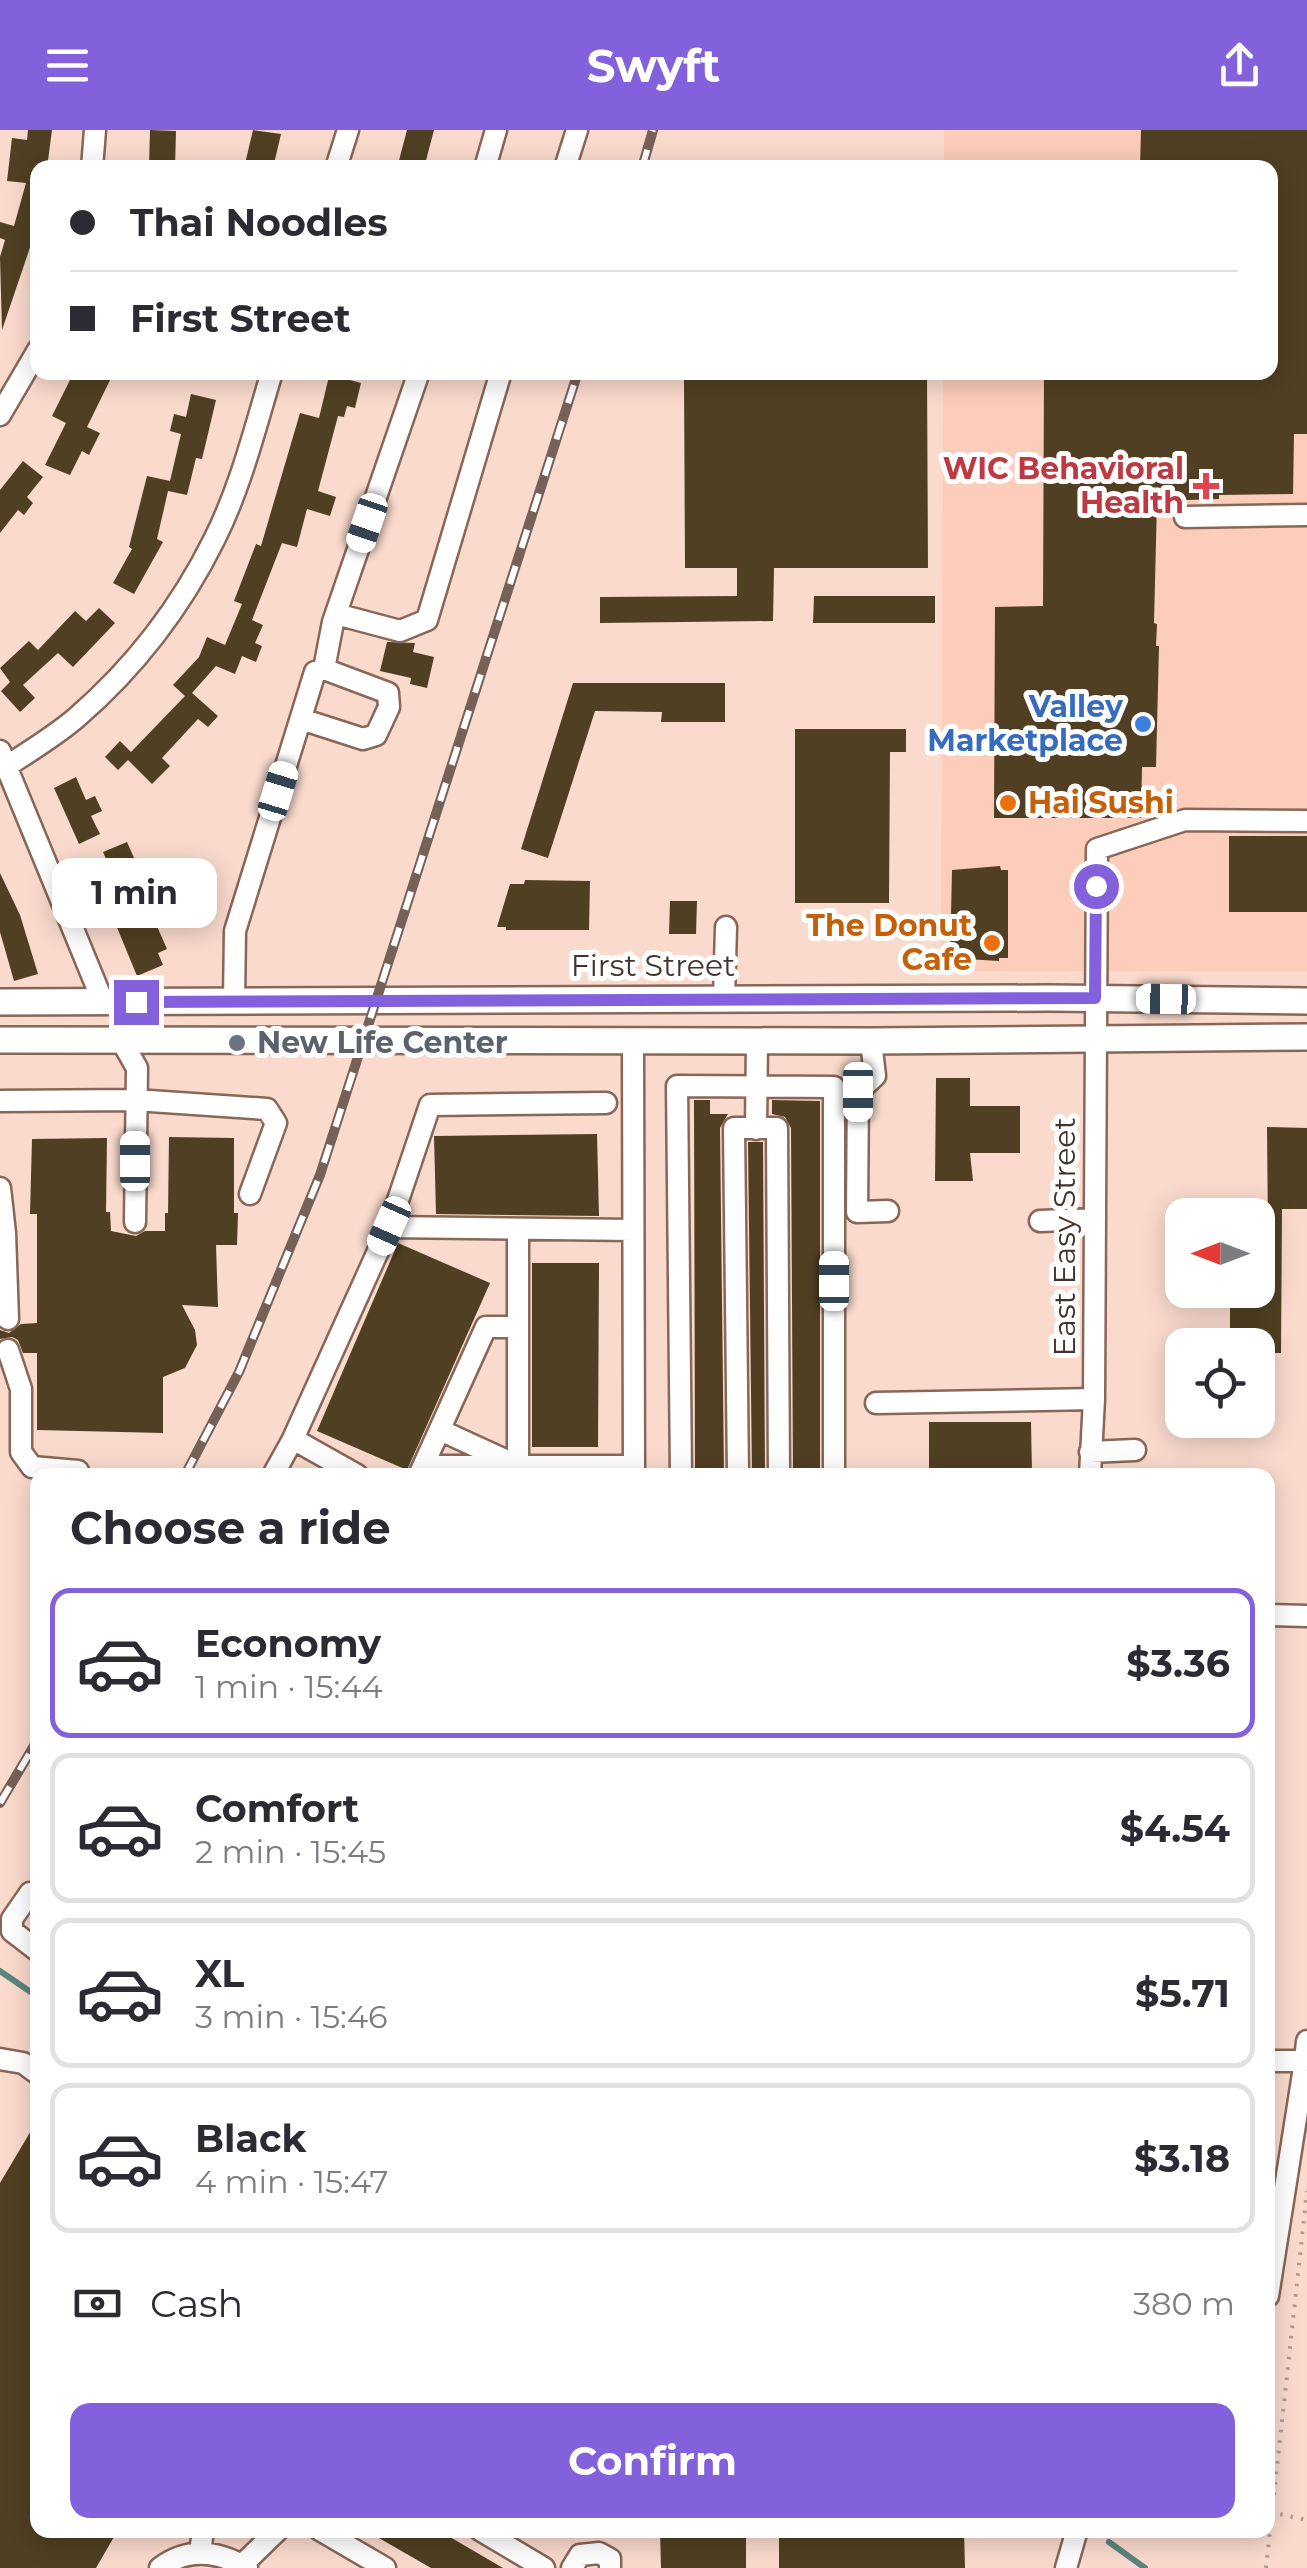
<!DOCTYPE html>
<html lang="en">
<head>
<meta charset="utf-8">
<style>
  body { margin:0; font-family:Montserrat,sans-serif; background:#f7f7f7; color:#2b2b33; height:100vh; display:flex; flex-direction:column; font-size:38px; white-space:nowrap }
  * { box-sizing:border-box; margin:0 }
  p { font-size:32px; color:#7c7c81 }
  .icon { flex:none; width:55px; height:55px; fill:none; stroke:currentColor; stroke-width:2; stroke-linecap:round; stroke-linejoin:round }
  .map { position:relative; flex:1; overflow:hidden }
  .side { position:absolute; left:30px; top:1338px; width:1245px; height:1070px; display:flex; flex-direction:column; background:#fff; border-radius:20px; box-shadow:0 5px 25px #0003 }
  .side>* { flex:none }
  .hud { position:absolute; left:30px; top:30px; width:1248px; height:220px; border-radius:20px; box-shadow:0 5px 25px #0003; display:grid; align-content:center; height:220px; padding:0 40px; background:#fff }
  .needle { width:65px; rotate:270deg }
  .controls { position:absolute; left:1165px; top:1068px; display:grid; gap:20px }
  .controls a { display:grid; place-items:center; width:110px; height:110px; border-radius:20px; background:#fff; box-shadow:0 5px 25px #0003; font-size:50px }
  .end { position:absolute; width:45px; height:45px; margin:-22px; border:12px solid #8461dc; background:#fff; box-shadow:0 0 0 5px #fff }
  .from { border-radius:50% }
  .bubble { position:absolute; height:70px; border-radius:20px; background:#fff; box-shadow:0 5px 25px #0003; font-size:32px; font-weight:700; line-height:70px; text-align:center }
  .car { position:absolute; width:30px; height:60px; margin:-30px -15px; border-radius:12px; box-shadow:0 0 8px 2px #0007; background:linear-gradient(#fff 24%,#345 0 40%,#fff 0 76%,#345 0 86%,#fff 0) }
  .hud b { display:flex; align-items:center; gap:35px; height:95px; font-size:38px }
  .hud b+b { border-top:2px solid #e1e1e2 }
  .hud i { width:25px; height:25px; background:#2b2b33 }
  ul { padding:0; list-style:none }
  li { display:flex; align-items:center; gap:30px; height:150px; margin:0 20px 15px; padding:0 20px; border:5px solid #e1e1e2; border-radius:20px }
  li div { flex:1 }
  li b { display:block; font-size:38px }
  li em { font-style:normal; font-weight:700 }
  li.active { border-color:#8461dc }
  li>.icon { width:90px; height:90px; stroke-width:1.5 }
  h2 { padding:0 40px; font-size:45px; line-height:120px }
  .pay { display:flex; align-items:center; gap:25px; height:110px; padding:0 40px; font-size:38px }
  .pay p { margin-inline-start:auto }
  .cta { display:flex; gap:20px; margin-top:auto; padding:20px 40px }
  .cta a { flex:1; height:115px; border-radius:20px; background:#8461dc; color:#fff; font-size:40px; font-weight:700; line-height:115px; text-align:center }
  header { display:flex; justify-content:space-between; align-items:center; height:130px; padding:0 40px; background:#8461dc; color:#fff; font-size:45px; font-weight:700 }
  .map>svg:first-child { display:block }
  .built { fill:#fccdba }
  .lines { fill:none; stroke-linecap:round; stroke-linejoin:round }
  .stream { stroke:#5b8481; stroke-width:6 }
  .building { fill:#503f22 }
  .minor-casing { stroke:#886658; stroke-width:25 }
  .major-casing { stroke:#886658; stroke-width:30 }
  .path { stroke:#b39a8f; stroke-width:4; stroke-dasharray:2.5 8; stroke-linecap:butt }
  .minor { stroke:#fff; stroke-width:20 }
  .major { stroke:#fff; stroke-width:25 }
  .rail-casing { stroke:#756158; stroke-width:10 }
  .rail { stroke:#fff; stroke-width:6; stroke-dasharray:19; stroke-linecap:butt }
  .route { stroke:#8461dc; stroke-width:12 }
  .health-dot { fill:#e0444e; stroke:#fff; stroke-width:4 }
  .shop-dot { fill:#3f7fe0; stroke:#fff; stroke-width:4 }
  .food-dot { fill:#e8710a; stroke:#fff; stroke-width:4 }
  .worship-dot { fill:#6b7280; stroke:#fff; stroke-width:4 }
  .labels { text-anchor:middle; stroke-width:10; stroke-linejoin:round; paint-order:stroke }
  .health-label { font-size:30px; font-weight:bold; fill:#be3a42; stroke:#fff; text-anchor:end }
  .shop-label { font-size:30px; font-weight:bold; fill:#366cbe; stroke:#fff; text-anchor:end }
  .food-label { font-size:30px; font-weight:bold; fill:#c56008; stroke:#fff; text-anchor:start }
  .street-label { font-size:30px; fill:#42332c; stroke:#fff }
  .worship-label { font-size:30px; font-weight:bold; fill:#5b616d; stroke:#fff; text-anchor:start }
</style>
</head>
<body>
<header><svg class="icon" aria-label="menu" viewBox="0 0 24 24"><path d="M4 6h16M4 12h16M4 18h16"/></svg>Swyft<svg class="icon" aria-label="share" viewBox="0 0 24 24"><path d="M12 15V3M7 8l5-5 5 5M5 13v7h14v-7"/></svg></header>
<div class="map">
<svg width="1307" height="2438" viewBox="0 0 1307 2438">
  <rect width="100%" height="100%" fill="#fadacd"/>
  <!-- built -->
  <path class="built" d="M944,0H1307V841H941L943,243L1270,242V38L944,37Z"/>
  <g class="lines">
    <!-- stream -->
    <path class="stream" d="M0,1841L38,1867
      M1109,2412L1145,2438"/>
  </g>
  <!-- building -->
  <path class="building" d="M28,0H52L47,38H38V94L2,200L0,127L5,110L0,108V92L14,96L26,53L7,51L12,8L27,10Z
    M150,0L176,1L175,38H149Z
    M253,0L281,4L273,38H244Z
    M407,0H434L424,38H397Z
    M1141,0H1307V304H1294L1293,364L1219,365V369L1157,371L1154,493L1157,494L1156,516H1159L1156,637H1142L1141,688H994L995,477L1043,476L1044,242H1270V38H1140Z
    M74,242H114L87,297L100,303L89,325L82,321L70,345L45,335L66,293L52,286Z
    M330,242H352L350,250L361,253L355,278L347,276L344,287L338,286L318,361L336,367L330,386L307,379L297,417L282,413L252,490L263,495L255,513L262,516L256,532L242,526L235,544L216,536L192,563L218,586L208,597L198,589L162,628L170,636L152,654L128,630L118,640L105,627L120,611L131,622L185,566L173,555L199,527L207,507L225,515L242,474L234,471L256,414L261,416L300,283L319,288Z
    M702,242H927L928,438H774L773,491L600,493V467L737,466V438H685L684,248H702Z
    M191,264L216,270L202,329L196,328L187,365L168,361L157,409L163,412L134,464L113,453L132,419L129,417L147,346L170,351L181,304L170,301L174,284L186,287Z
    M23,331L43,347L27,367L33,373L24,385L18,380L0,403V360Z
    M814,466H935V493H813Z
    M99,478L115,493L73,537L58,523L23,555L35,568L20,582L1,561L10,552L0,538L29,511L38,520L75,481L86,491Z
    M387,512L415,513L413,522L434,527L427,558L410,554L411,548L380,541Z
    M573,553H725V592H661L662,582L595,581L548,728L521,719Z
    M795,599H906V622H890L889,773H795Z
    M76,647L86,670L95,666L102,681L91,686L100,704L79,714L54,658Z
    M1229,706H1307V782H1229Z
    M127,712L151,766L145,769L167,819L158,823L163,835L137,846L102,761L117,755L103,722Z
    M1000,736L1001,740H1008V828H999V831L950,828L952,740Z
    M0,743L20,785L38,844L14,851L0,802Z
    M525,750L590,751L589,800H506V797H497L510,754H524Z
    M670,771H697L696,804H669Z
    M936,948H970V976H1020V1023H970L973,1051H935Z
    M694,970H710V984H728L720,998L724,1345H695Z
    M772,970L820,971V1345H793L791,998L785,987L772,984Z
    M1267,997L1307,998V1079H1282L1281,1223H1258V1215H1230V1160H1258V1104H1268Z
    M597,1004L599,1086L436,1084L434,1006Z
    M169,1007L234,1008V1083H238L237,1115H216L218,1177L182,1175L195,1200L197,1215L185,1238L163,1247V1303L37,1300V1223H23L18,1210L12,1207L0,1209V1200L9,1203L21,1194L37,1193V1084H30L32,1009L107,1008L106,1082H110L111,1101L136,1106L145,1101H165V1083H168Z
    M748,1012H763L765,1345H752Z
    M398,1113L490,1153L407,1340L317,1301Z
    M532,1133H599L598,1317H532Z
    M929,1292H1031L1032,1345H929Z
    M38,1989V2400H118L96,2438H0V2053Z
    M365,2400H438L503,2438H431Z
    M660,2400H746V2438H661Z
    M779,2400H964L965,2438H779Z"/>
  <g class="lines">
    <defs>
      <path id="minor" d="M92,38L95,0
        M336,38L348,0
        M485,38L496,0
        M565,38L577,0
        M0,285L38,220
        M1185,387L1307,385
        M336,484L400,501L427,490L501,242
        M324,539L333,492L419,242
        M0,621L103,872
        M7,636C30,621 55,606 76,588C134,538 181,477 215,408C241,356 255,298 272,242
        M724,868L726,797
        M234,871L235,801L315,542L324,539L388,563L389,577L376,605L363,609L301,589
        M121,910L137,938L135,1092
        M633,910L634,1345
        M871,911L875,946L858,962L857,1082L888,1081
        M0,971L135,970L267,979L276,993L250,1064
        M756,999L757,910
        M0,1058L5,1103L8,1189
        M1040,1091L1094,1089
        M389,1097L430,975L606,973
        M8,1220L21,1259V1322L32,1337L78,1341
        M876,1273L1094,1269
        M440,1300L518,1336V1099
        M293,1309L357,1345
        M1090,1322L1135,1320
        M423,1336H634
        M420,1343L486,1197H518
        M273,1345L293,1309L389,1097L633,1100
        M681,1345L677,956L834,957V1345
        M738,1345L734,998H777L779,1345
        M1090,1345L1094,1269L1097,719L1185,690L1307,691
        M1268,1485L1307,1486
        M38,1764L30,1763L12,1789V1801L38,1821
        M0,1929L23,1933L38,1944
        M1268,1931H1305L1307,1911
        M1268,2166L1305,1931
        M320,2400L385,2438
        M480,2400L544,2438
        M200,2423L203,2400
        M242,2435L278,2400
        M160,2438C188,2417 218,2421 247,2438
        M572,2438L580,2425L599,2423L610,2429V2438
        M1066,2438L1077,2400"/>
      <path id="major" d="M0,872L1049,868L1307,871
        M0,910L871,911L1307,907"/>
    </defs>
    <!-- minor casing -->
    <use href="#minor" class="minor-casing"/>
    <!-- major casing -->
    <use href="#major" class="major-casing"/>
    <!-- path -->
    <path class="path" d="M1270,2382L1307,2390
      M1266,2438L1307,2061"/>
    <!-- minor -->
    <use href="#minor" class="minor"/>
    <!-- major -->
    <use href="#major" class="major"/>
    <defs>
      <path id="rail" d="M642,38L653,0
        M185,1345L239,1242L320,1045L578,242
        M0,1673L38,1609"/>
    </defs>
    <!-- rail casing -->
    <use href="#rail" class="rail-casing"/>
    <!-- rail -->
    <use href="#rail" class="rail"/>
  </g>
  <g class="lines">
    <!-- route -->
    <path class="route" d="M136,872L1095,868L1096,756"/>
  </g>
  <!-- markers -->
  <path class="health-dot" d="M1201 341h10v10h10v10h-10v10h-10v-10h-10v-10h10z"/>
  <circle class="shop-dot" cx="1143" cy="594" r="10"/>
  <g class="food-dot">
    <circle cx="1008" cy="673" r="10"/>
    <circle cx="992" cy="813" r="10"/>
  </g>
  <circle class="worship-dot" cx="237" cy="913" r="10"/>
  <g class="labels">
    <!-- health labels -->
    <g class="health-label">
      <text x="1184" y="349">WIC Behavioral<tspan x="1184" dy="34">Health</tspan></text>
    </g>
    <!-- shop labels -->
    <g class="shop-label">
      <text x="1123" y="587">Valley<tspan x="1123" dy="34">Marketplace</tspan></text>
    </g>
    <!-- food labels -->
    <g class="food-label">
      <text x="1028" y="683">Hai Sushi</text>
      <text x="972" y="806" text-anchor="end">The Donut<tspan x="972" dy="34">Cafe</tspan></text>
    </g>
    <!-- street labels -->
    <g class="street-label">
      <text x="653" y="846">First Street</text>
      <text transform="translate(1065 1107) rotate(-90)" y="10">East Easy Street</text>
    </g>
    <!-- worship labels -->
    <g class="worship-label">
      <text x="257" y="923">New Life Center</text>
    </g>
  </g>
</svg>
<div class="controls">
<a><svg class="needle" viewBox="-14 -14 28 28"><path d="M0-13l5 13h-10z" fill="#e53935"/><path d="M0 13l5-13h-10z" fill="#7c7c81"/></svg></a>
<a><svg class="icon" aria-label="locate" viewBox="0 0 24 24"><circle cx="12" cy="12" r="6"/><path d="M12 2v4M12 18v4M2 12h4M18 12h4"/></svg></a>
</div>
<i class="end from" style="left:1096px;top:756px"></i>
<i class="end" style="left:136px;top:872px"></i>
<div class="bubble" style="left:52px;top:728px;width:165px">1 min</div>
<i class="car" style="left:367px;top:393px;rotate:199deg"></i>
<i class="car" style="left:278px;top:661px;rotate:17deg"></i>
<i class="car" style="left:1166px;top:869px;rotate:271deg"></i>
<i class="car" style="left:858px;top:962px;rotate:180deg"></i>
<i class="car" style="left:135px;top:1031px;rotate:0deg"></i>
<i class="car" style="left:389px;top:1096px;rotate:204deg"></i>
<i class="car" style="left:834px;top:1151px;rotate:0deg"></i>
<div class="hud">
<b><i class="from"></i>Thai Noodles</b>
<b><i></i>First Street</b>
</div>
<section class="side">
<h2>Choose a ride</h2>
<ul>
<li class="active"><svg class="icon" aria-label="car" viewBox="0 0 24 24"><path d="M5 17H2v-5l4-1 3-4h7l3 4 3 1v5h-3M9 17h6M6 11h13"/><circle cx="7" cy="17" r="2"/><circle cx="17" cy="17" r="2"/></svg><div><b>Economy</b><p>1 min · 15:44</p></div><em>$3.36</em></li>
<li><svg class="icon" aria-label="car" viewBox="0 0 24 24"><path d="M5 17H2v-5l4-1 3-4h7l3 4 3 1v5h-3M9 17h6M6 11h13"/><circle cx="7" cy="17" r="2"/><circle cx="17" cy="17" r="2"/></svg><div><b>Comfort</b><p>2 min · 15:45</p></div><em>$4.54</em></li>
<li><svg class="icon" aria-label="car" viewBox="0 0 24 24"><path d="M5 17H2v-5l4-1 3-4h7l3 4 3 1v5h-3M9 17h6M6 11h13"/><circle cx="7" cy="17" r="2"/><circle cx="17" cy="17" r="2"/></svg><div><b>XL</b><p>3 min · 15:46</p></div><em>$5.71</em></li>
<li><svg class="icon" aria-label="car" viewBox="0 0 24 24"><path d="M5 17H2v-5l4-1 3-4h7l3 4 3 1v5h-3M9 17h6M6 11h13"/><circle cx="7" cy="17" r="2"/><circle cx="17" cy="17" r="2"/></svg><div><b>Black</b><p>4 min · 15:47</p></div><em>$3.18</em></li>
</ul>
<div class="pay"><svg class="icon" aria-label="cash" viewBox="0 0 24 24"><path d="M3 7h18v10H3z"/><circle cx="12" cy="12" r="2"/></svg>Cash<p>380 m</p></div>
<div class="cta"><a>Confirm</a></div>
</section>
</div>
</body>
</html>
